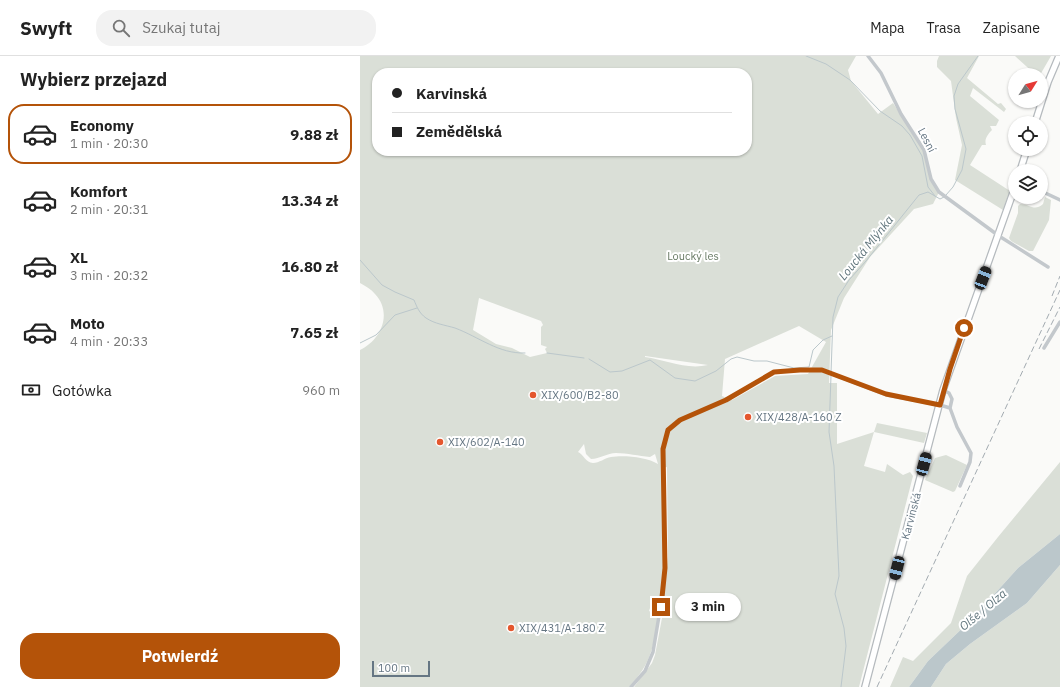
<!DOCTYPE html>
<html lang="pl">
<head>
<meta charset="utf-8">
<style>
  body { margin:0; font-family:"IBM Plex Sans",sans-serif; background:#f2f2f2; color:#222; height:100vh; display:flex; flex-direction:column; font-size:15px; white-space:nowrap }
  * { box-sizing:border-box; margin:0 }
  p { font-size:13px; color:#767676 }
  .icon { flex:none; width:22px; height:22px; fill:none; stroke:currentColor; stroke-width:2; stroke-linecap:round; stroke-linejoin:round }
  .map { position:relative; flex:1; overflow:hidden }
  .sheet { display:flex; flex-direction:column; background:#fff; width:360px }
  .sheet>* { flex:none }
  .top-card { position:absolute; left:12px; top:12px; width:380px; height:88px; border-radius:16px; box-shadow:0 1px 3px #0004; display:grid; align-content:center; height:88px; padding:0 20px; background:#fff }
  .needle { width:26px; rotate:53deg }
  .tools { position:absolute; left:648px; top:12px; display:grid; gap:8px }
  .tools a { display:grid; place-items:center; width:40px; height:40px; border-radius:50%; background:#fff; box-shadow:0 1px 3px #0004; font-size:20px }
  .scale { position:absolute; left:12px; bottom:10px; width:58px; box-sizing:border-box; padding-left:4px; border:2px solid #657683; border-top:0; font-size:11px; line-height:14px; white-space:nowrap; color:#657683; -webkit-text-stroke:3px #fff; paint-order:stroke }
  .end { position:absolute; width:18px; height:18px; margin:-9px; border:5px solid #b45309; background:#fff; box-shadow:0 0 0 2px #fff }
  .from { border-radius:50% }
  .bubble { position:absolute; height:28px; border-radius:14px; background:#fff; box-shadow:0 1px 3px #0004; font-size:13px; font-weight:800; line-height:28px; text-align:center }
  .car { position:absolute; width:12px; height:24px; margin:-12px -6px; border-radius:5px; box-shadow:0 0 3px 1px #0007; background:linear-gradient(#222 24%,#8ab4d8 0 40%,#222 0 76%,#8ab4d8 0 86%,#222 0) }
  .top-card b { display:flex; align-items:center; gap:14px; height:38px; font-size:15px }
  .top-card b+b { border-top:1px solid #e0e0e0 }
  .top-card i { width:10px; height:10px; background:#222 }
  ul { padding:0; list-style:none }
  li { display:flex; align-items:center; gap:12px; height:60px; margin:0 8px 6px; padding:0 12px; border:2px solid transparent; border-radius:16px }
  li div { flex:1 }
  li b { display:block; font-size:15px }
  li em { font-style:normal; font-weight:800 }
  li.active { border-color:#b45309 }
  li>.icon { width:36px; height:36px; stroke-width:1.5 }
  h2 { padding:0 20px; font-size:18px; line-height:48px }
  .pay { display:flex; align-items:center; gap:10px; height:44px; padding:0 20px; font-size:15px }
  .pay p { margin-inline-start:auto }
  .action { display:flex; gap:8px; margin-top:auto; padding:8px 20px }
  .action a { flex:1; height:46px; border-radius:16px; background:#b45309; color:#fff; font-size:16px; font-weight:800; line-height:46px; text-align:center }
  header { display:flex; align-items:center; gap:24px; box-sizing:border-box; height:56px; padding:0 20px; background:#fff; border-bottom:1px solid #e0e0e0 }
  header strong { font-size:19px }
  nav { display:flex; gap:22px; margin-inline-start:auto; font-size:14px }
  .search { width:280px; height:36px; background:#f2f2f2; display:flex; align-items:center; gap:10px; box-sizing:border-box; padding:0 14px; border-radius:16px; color:#767676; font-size:15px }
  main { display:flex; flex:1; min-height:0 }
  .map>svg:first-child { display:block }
  .green { fill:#dadfd7; fill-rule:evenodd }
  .water { fill:#bbc7cb }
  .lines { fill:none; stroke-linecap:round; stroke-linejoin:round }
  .stream { stroke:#bbc7cb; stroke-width:1 }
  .primary-casing { stroke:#b5babe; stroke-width:8 }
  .minor { stroke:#c3c8cc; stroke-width:3.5 }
  .primary { stroke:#fff; stroke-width:5.5 }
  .rail { stroke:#a2aab0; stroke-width:1; stroke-dasharray:6 3; stroke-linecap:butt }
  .route { stroke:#b45309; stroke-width:5 }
  .poi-dot { fill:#e4572e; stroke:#fff; stroke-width:1.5 }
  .labels { text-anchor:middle; stroke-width:4; stroke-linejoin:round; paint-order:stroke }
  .street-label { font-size:11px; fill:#657683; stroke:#fff }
  .park-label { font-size:11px; fill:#687a64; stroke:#fff }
  .poi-label { font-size:11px; fill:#657683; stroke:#fff; text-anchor:start }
  .water-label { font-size:12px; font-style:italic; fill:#60757c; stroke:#fff }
</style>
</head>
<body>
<header>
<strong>Swyft</strong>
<div class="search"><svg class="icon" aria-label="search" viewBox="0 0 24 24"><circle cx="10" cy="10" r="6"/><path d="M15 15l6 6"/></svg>Szukaj tutaj</div>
<nav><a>Mapa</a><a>Trasa</a><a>Zapisane</a></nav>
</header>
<main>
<section class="sheet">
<h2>Wybierz przejazd</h2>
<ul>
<li class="active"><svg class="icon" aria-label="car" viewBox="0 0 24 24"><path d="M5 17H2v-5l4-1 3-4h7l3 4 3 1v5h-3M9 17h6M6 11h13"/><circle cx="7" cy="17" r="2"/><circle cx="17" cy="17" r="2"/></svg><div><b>Economy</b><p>1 min · 20:30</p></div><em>9.88 zł</em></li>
<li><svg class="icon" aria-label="car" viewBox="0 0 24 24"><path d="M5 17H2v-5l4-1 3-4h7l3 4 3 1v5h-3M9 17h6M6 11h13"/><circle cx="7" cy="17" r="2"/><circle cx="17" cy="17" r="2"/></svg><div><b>Komfort</b><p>2 min · 20:31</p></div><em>13.34 zł</em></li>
<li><svg class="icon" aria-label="car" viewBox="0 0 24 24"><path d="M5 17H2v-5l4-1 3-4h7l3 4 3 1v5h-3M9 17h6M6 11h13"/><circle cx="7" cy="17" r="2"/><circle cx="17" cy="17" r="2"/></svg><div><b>XL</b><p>3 min · 20:32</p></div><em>16.80 zł</em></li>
<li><svg class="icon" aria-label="car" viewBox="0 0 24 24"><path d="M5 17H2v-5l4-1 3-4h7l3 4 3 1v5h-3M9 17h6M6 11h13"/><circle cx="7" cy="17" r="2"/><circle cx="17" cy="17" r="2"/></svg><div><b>Moto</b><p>4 min · 20:33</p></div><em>7.65 zł</em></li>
</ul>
<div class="pay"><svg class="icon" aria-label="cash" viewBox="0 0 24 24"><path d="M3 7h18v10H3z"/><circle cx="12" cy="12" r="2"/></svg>Gotówka<p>960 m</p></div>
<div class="action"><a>Potwierdź</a></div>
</section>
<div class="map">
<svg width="700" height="631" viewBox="0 0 700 631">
  <rect width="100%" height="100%" fill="#fafaf8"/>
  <!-- green -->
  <path class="green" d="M0,0H496L488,14L491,25L518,58L533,47L564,94L571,123L579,136L573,148L554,153L510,201L484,242L471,274L469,327H477V388L514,376L517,367L567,377L564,387L514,376L504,410L525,416L527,408L543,419L550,416L553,420L499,631H274L292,607L295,599L302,562L308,501L307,411L301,412L305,499L301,549L292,546L289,555L299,560C293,590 292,607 269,631H0V294C21,284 33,257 15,238C11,233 5,230 0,227ZM17,17H387V95H17ZM119,242L181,265L183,269L181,271V289L187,291L185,293L187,297L170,301L152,292L136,288L113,274ZM439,270L466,286L448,318L415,320L372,344L362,340L365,303ZM285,301V300L348,309C326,314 306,304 285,301ZM224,388L226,398L231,403C240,403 247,397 256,397C267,397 279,400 290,401L295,398L298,408C287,401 264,399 251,401C245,402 239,407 233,407C226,407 223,398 218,396Z
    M579,0H619L607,22L638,48L641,47L646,53L644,56L613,32L610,40L639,64L636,70H630L632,74C628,78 624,83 626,89H622L610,109L650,135L643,154L595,124L602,89L596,62L591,25L577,11V5Z
    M655,0H691L680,19H676Z
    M685,141L691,144L689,164L673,195H669L651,185L649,182L658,157V150L660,148C670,148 674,156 683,148Z
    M586,399L607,409L595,435L593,436L565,424L575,402Z
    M700,406V478L658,512L611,564L568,605L549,631H530L543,601L553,605L591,567L607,520L638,481Z
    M700,509V631H571L586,608L610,588L667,547Z"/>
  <!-- water -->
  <path class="water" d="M700,478V509L667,547L610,588L586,608L571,631H549L568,605L611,564L658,512Z"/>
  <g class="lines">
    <!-- stream -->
    <path class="stream" d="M446,0L466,8L490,24L520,55L542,70L550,79L562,100L568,131L575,140
      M586,139L593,131L602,114L606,93L595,53L594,40L598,28L618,0
      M0,204L22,229L35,236L54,244C57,251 59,257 66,262C75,268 85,269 95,272C119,281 139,298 165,297
      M0,287L16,279L35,259L57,252
      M187,297L224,302
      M229,303L250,316L262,315L290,304L315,322L335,325L356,315L371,303L377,301L394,305H407L434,312L449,311L453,294L463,284L472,280
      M471,317L473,261L478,241L489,224L506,205L559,139L568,136L580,143L584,141
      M471,320L469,376L474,410L479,520L475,538L484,572L486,590L481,631"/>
    <defs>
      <path id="primary" d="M675,67L688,26L699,0
        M660,115L667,93
        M505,631L583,334L655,131"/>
    </defs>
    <!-- primary casing -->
    <use href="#primary" class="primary-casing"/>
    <!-- minor -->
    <path class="minor" d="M508,0L521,17L541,58L564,94L571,123L579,136L639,180L688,211
      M681,135L700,144
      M684,292L700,266
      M583,334L589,337L592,343L590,352
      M271,631L285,615L293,596L303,536L305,512L303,393L308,374L320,364L366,344L414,316L440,314H462L527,339L580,349L590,352L597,371L611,397L610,406L600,430"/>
    <!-- primary -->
    <use href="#primary" class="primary"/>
    <!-- rail -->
    <path class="rail" d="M692,240L700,220
      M679,293L700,251
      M517,631L700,234"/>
  </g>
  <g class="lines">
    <!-- route -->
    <path class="route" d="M301,551L305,512L303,393L308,374L320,364L366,344L414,316L440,314H462L526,338L580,349L590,313L604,272"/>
  </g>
  <!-- markers -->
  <g class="poi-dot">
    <circle cx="173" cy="339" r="4"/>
    <circle cx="388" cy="361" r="4"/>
    <circle cx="80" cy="386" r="4"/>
    <circle cx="151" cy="572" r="4"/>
  </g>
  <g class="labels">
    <!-- street labels -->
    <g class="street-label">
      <text transform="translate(567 84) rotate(62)" y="4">Lesní</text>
      <text transform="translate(551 460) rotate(-75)" y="4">Karvinská</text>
    </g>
    <!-- park labels -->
    <g class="park-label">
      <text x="333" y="204">Loucký les</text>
    </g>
    <!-- poi labels -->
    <g class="poi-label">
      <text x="181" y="343">XIX/600/B2-80</text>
      <text x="396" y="365">XIX/428/A-160 Z</text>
      <text x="88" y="390">XIX/602/A-140</text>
      <text x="159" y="576">XIX/431/A-180 Z</text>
    </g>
    <!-- water labels -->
    <g class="water-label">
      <text transform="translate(506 192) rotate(-51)" y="4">Loucká Mlýnka</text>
      <text transform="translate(623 554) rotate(-40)" y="4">Olše / Olza</text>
    </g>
  </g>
</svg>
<div class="tools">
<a><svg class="needle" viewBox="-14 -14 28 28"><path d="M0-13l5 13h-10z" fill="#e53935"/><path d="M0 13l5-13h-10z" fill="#767676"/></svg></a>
<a><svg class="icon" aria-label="locate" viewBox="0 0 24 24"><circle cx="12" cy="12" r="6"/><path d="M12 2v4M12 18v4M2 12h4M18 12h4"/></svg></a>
<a><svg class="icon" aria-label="layers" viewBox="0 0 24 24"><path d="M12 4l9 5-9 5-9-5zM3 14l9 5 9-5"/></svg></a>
</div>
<div class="scale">100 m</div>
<i class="end from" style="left:604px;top:272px"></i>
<i class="end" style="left:301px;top:551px"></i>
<div class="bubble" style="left:315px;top:537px;width:66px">3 min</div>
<i class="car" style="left:623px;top:222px;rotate:21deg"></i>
<i class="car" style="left:564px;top:408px;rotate:15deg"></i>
<i class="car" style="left:537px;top:512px;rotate:194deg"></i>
<div class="top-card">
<b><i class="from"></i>Karvinská</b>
<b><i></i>Zemědělská</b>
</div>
</div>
</main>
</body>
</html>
